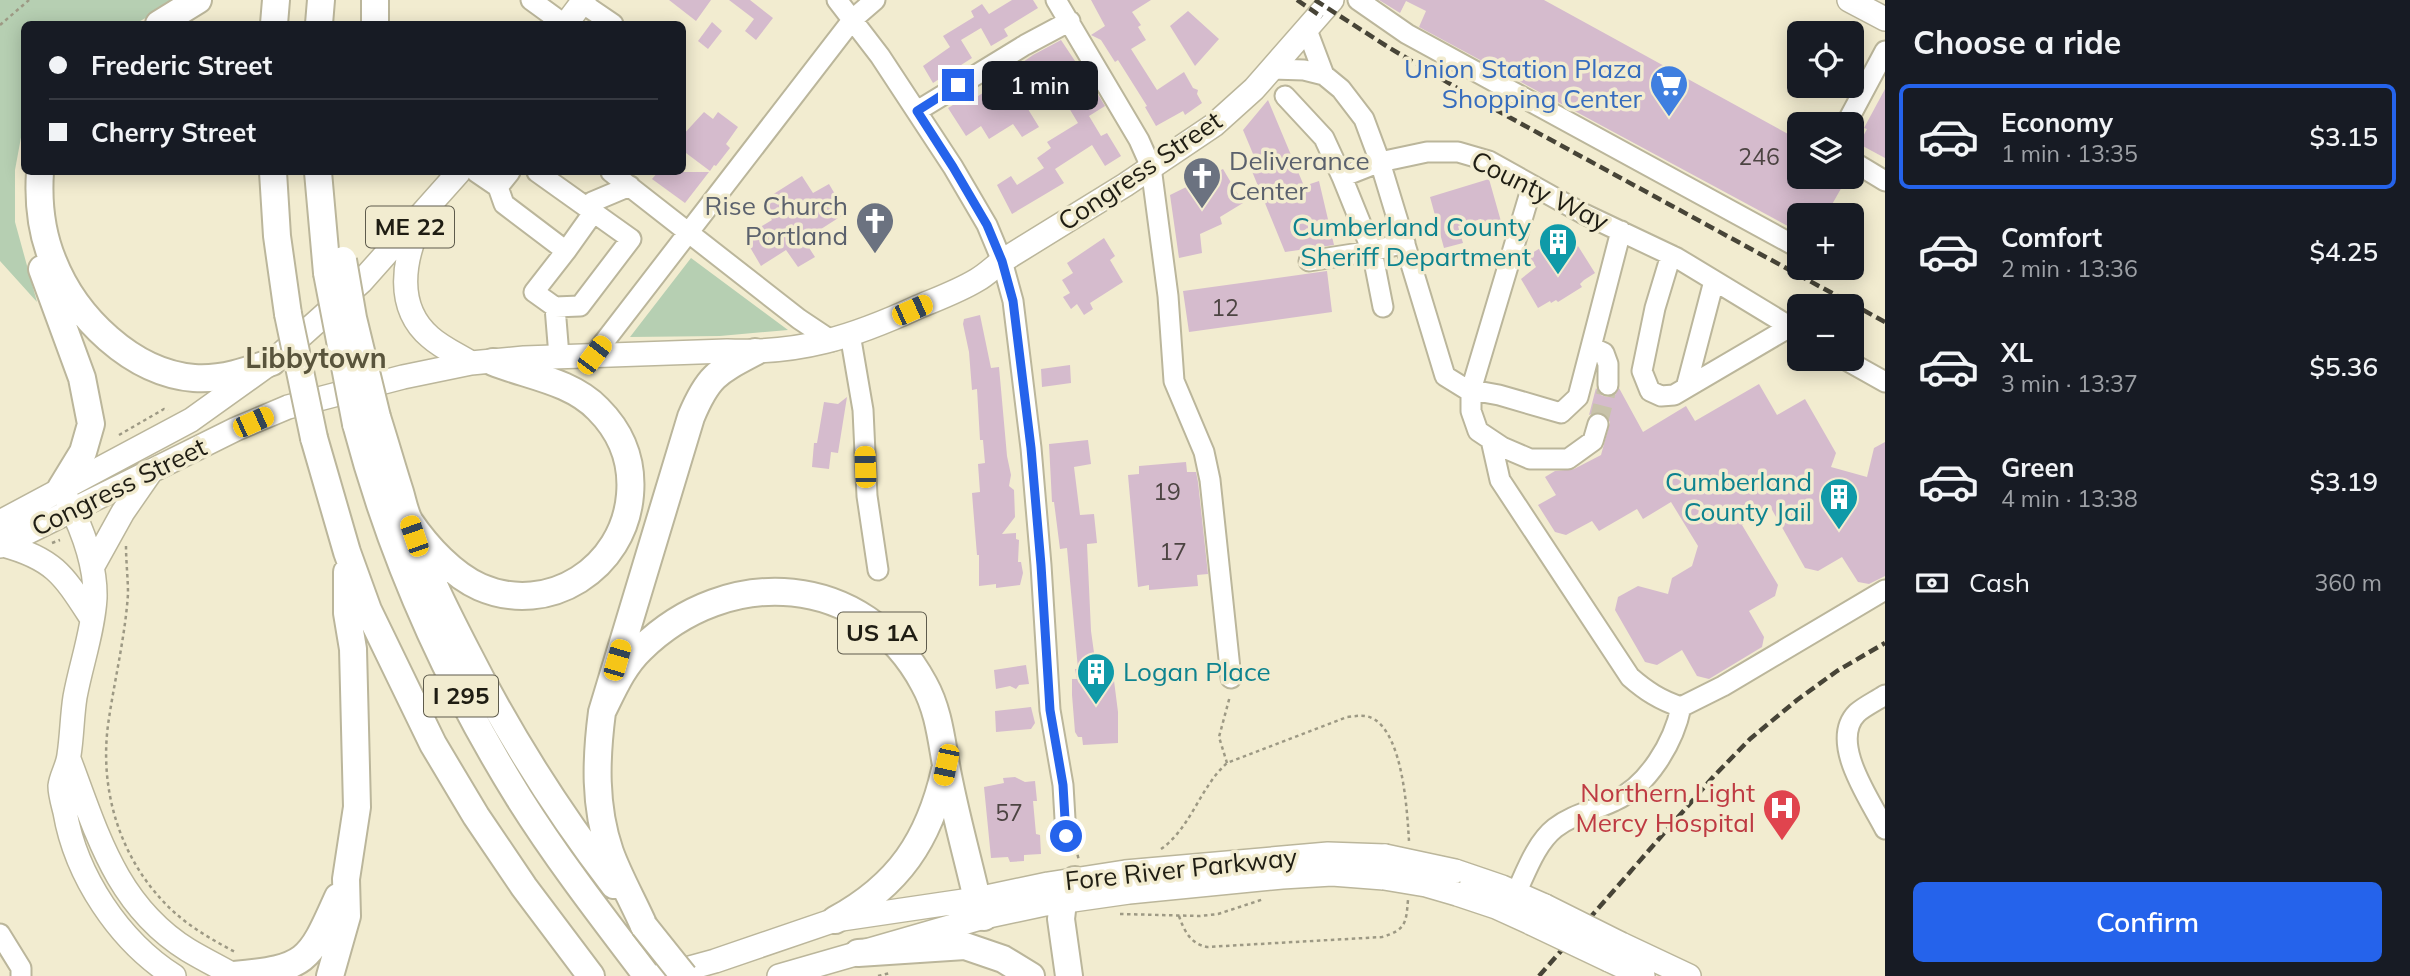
<!DOCTYPE html>
<html lang="en">
<head>
<meta charset="utf-8">
<style>
  body { margin:0; font-family:Mulish,sans-serif; background:#242831; color:#f1f3f6; height:100vh; display:flex; flex-direction:column; font-size:26px; white-space:nowrap }
  * { box-sizing:border-box; margin:0 }
  p { font-size:23px; color:#9ea1a6 }
  .icon { flex:none; width:38px; height:38px; fill:none; stroke:currentColor; stroke-width:2; stroke-linecap:round; stroke-linejoin:round }
  .map { position:relative; flex:1; overflow:hidden }
  .details { display:flex; flex-direction:column; background:#171b24; width:525px }
  .details>* { flex:none }
  .guide { position:absolute; left:21px; top:21px; width:665px; height:154px; border-radius:10px; box-shadow:0 4px 18px #0003; display:grid; align-content:center; height:154px; padding:0 28px; background:#171b24 }
  .tools { position:absolute; left:1787px; top:21px; display:grid; gap:14px }
  .tools a { display:grid; place-items:center; width:77px; height:77px; border-radius:10px; background:#171b24; box-shadow:0 4px 18px #0003; font-size:35px }
  .end { position:absolute; width:32px; height:32px; margin:-16px; border:9px solid #2563eb; background:#fff; box-shadow:0 0 0 4px #fff }
  .from { border-radius:50% }
  .bubble { position:absolute; height:49px; border-radius:10px; background:#171b24; box-shadow:0 4px 18px #0003; font-size:23px; font-weight:600; line-height:49px; text-align:center }
  .car { position:absolute; width:21px; height:42px; margin:-21px -10px; border-radius:9px; box-shadow:0 0 5px 2px #0007; background:linear-gradient(#f5c518 24%,#345 0 40%,#f5c518 0 76%,#345 0 86%,#f5c518 0) }
  .guide b { display:flex; align-items:center; gap:24px; height:66px; font-size:26px }
  .guide b+b { border-top:2px solid #363941 }
  .guide i { width:18px; height:18px; background:#f1f3f6 }
  ul { padding:0; list-style:none }
  li { display:flex; align-items:center; gap:21px; height:105px; margin:0 14px 10px; padding:0 14px; border:4px solid transparent; border-radius:10px }
  li div { flex:1 }
  li b { display:block; font-size:26px }
  li em { font-style:normal; font-weight:600 }
  li.selected { border-color:#2563eb }
  li>.icon { width:63px; height:63px; stroke-width:1.5 }
  h2 { padding:0 28px; font-size:32px; line-height:84px }
  .pay { display:flex; align-items:center; gap:18px; height:77px; padding:0 28px; font-size:26px }
  .pay p { margin-inline-start:auto }
  .cta { display:flex; gap:14px; margin-top:auto; padding:14px 28px }
  .cta a { flex:1; height:80px; border-radius:10px; background:#2563eb; color:#fff; font-size:28px; font-weight:600; line-height:80px; text-align:center }
  main { display:flex; flex:1; min-height:0 }
  .map>svg:first-child { display:block }
  .green { fill:#b6cfb2 }
  .building { fill:#d5bbcd }
  .lines { fill:none; stroke-linecap:round; stroke-linejoin:round }
  .minor-tunnel { stroke:#c8c3aa; stroke-width:19; stroke-dasharray:19 10; stroke-linecap:butt }
  .minor-casing { stroke:#bbb69b; stroke-width:23 }
  .major-casing { stroke:#bbb69b; stroke-width:26 }
  .highway-casing { stroke:#bbb69b; stroke-width:30 }
  .path { stroke:#9d9984; stroke-width:2.5; stroke-dasharray:3.5 3.5; stroke-linecap:butt }
  .minor { stroke:#fff; stroke-width:19 }
  .major { stroke:#fff; stroke-width:23 }
  .highway { stroke:#fff; stroke-width:26 }
  .rail { stroke:#474437; stroke-width:4.5; stroke-dasharray:10 5; stroke-linecap:butt }
  .major-bridge-casing { stroke:#bbb69b; stroke-width:26; stroke-linecap:butt }
  .highway-bridge-casing { stroke:#bbb69b; stroke-width:30; stroke-linecap:butt }
  .major-bridge { stroke:#fff; stroke-width:23 }
  .highway-bridge { stroke:#fff; stroke-width:26 }
  .route { stroke:#2563eb; stroke-width:9 }
  .labels { text-anchor:middle; stroke-width:7; stroke-linejoin:round; paint-order:stroke }
  .number-label { font-size:23px; fill:#4c4442 }
  .shield { fill:#f2ecd0; stroke:#5e5b4c; stroke-width:2 }
  .shield-label { font-size:24px; font-weight:bold; fill:#1f1d13 }
  .shop-label { font-size:26px; fill:#366cbe; stroke:#f2ecd0; text-anchor:end }
  .worship-label { font-size:26px; fill:#5b616d; stroke:#f2ecd0; text-anchor:start }
  .street-label { font-size:26px; fill:#1f1d13; stroke:#f2ecd0 }
  .culture-label { font-size:26px; fill:#0d838f; stroke:#f2ecd0; text-anchor:end }
  .health-label { font-size:26px; fill:#be3a42; stroke:#f2ecd0; text-anchor:end }
  .neighbourhood-label { font-size:28px; font-weight:bold; fill:#59543c; stroke:#f2ecd0 }
</style>
</head>
<body>
<main>
<div class="map">
<svg width="1885" height="976" viewBox="0 0 1885 976">
  <rect width="100%" height="100%" fill="#f2ecd0"/>
  <!-- green -->
  <path class="green" d="M0,0H177L135,24H24V121L15,170V222L37,302L0,261Z
    M691,258L788,330L720,336L630,337Z"/>
  <!-- building -->
  <path class="building" d="M669,0H711L696,21Z
    M729,0H750L773,18L756,40L745,31L754,19Z
    M1012,0H1033L1038,8L1004,29L1008,36L991,46L981,28L961,40L972,58L933,83L923,66L950,47L943,36L974,17L971,11L982,4L989,14Z
    M1091,0H1151L1132,12L1141,25L1138,27L1146,40L1131,49L1157,90L1184,72L1193,88L1198,90L1197,94L1202,103L1185,115L1183,111L1156,126L1145,107L1147,106L1118,60L1115,62L1101,40L1091,35L1105,26Z
    M1379,0H1544L1799,140V177H1826L1843,185L1826,215H1799V232L1419,27L1426,11L1406,1L1400,13Z
    M1188,11L1219,39L1195,66L1170,26Z
    M712,22L722,31L708,49L698,41Z
    M1061,40L1077,64L1079,63L1105,106L1089,116L1101,136L1107,133L1121,156L1105,166L1092,145L1055,169L1064,183L1012,214L997,185L1011,176L1017,185L1044,168L1037,158L1051,148L1047,142L1078,123L1060,93L1058,95L1051,84L1023,101L1039,127L1022,137L1013,124L989,139L981,126L966,136L948,108L961,100L964,105L1008,77L1006,74L1033,55Z
    M1885,89V158L1859,144L1867,129L1864,128Z
    M1268,100L1304,186L1319,181L1334,245L1285,252L1249,164L1256,161L1243,130Z
    M704,112L713,119L718,112L738,127L726,144L730,148L716,166L714,165L710,171L682,150V136Z
    M1223,169L1243,203L1220,217L1222,224L1200,234L1202,253L1179,258L1170,195Z
    M658,172H709L685,203L652,179Z
    M802,176L813,193L829,184L846,213L804,240L815,257L798,267L786,250L761,266L744,237L772,220L761,202Z
    M1489,179L1502,225L1485,230L1481,219L1458,226L1463,243L1444,248L1430,197Z
    M1104,238L1115,256L1110,260L1123,282L1090,303L1093,309L1084,315L1077,304L1071,309L1063,297L1070,293L1062,280L1073,273L1067,263Z
    M1553,240L1561,252L1565,250L1566,253L1578,246L1595,273L1584,280L1580,284L1582,287L1558,302L1556,300L1551,303L1550,301L1538,308L1521,279L1536,267L1529,255Z
    M1327,271L1332,312L1189,332L1183,291Z
    M980,315L991,368L999,367L1007,456L1011,475L1009,486L1014,490L1015,517L1002,534L1016,533V539L1019,540L1018,562H1021L1023,573L1020,585L996,588V584L979,586V555H977L973,506L972,493L980,492L978,464L985,463L983,440H980L977,389L972,390L969,352L963,324L964,319Z
    M1070,365L1071,383L1042,387L1041,369Z
    M1759,384L1777,415L1805,399L1836,453L1831,467L1867,477L1874,448L1885,442V576L1869,584L1858,582L1842,557L1818,571L1805,568L1771,508L1742,525L1778,585L1775,596L1749,611L1764,637L1762,647L1709,679L1697,676L1682,650L1657,665L1645,662L1615,610L1618,597L1638,586L1668,594L1672,578L1692,566L1698,546L1671,502L1643,519L1637,509L1599,531L1592,521L1566,535L1555,532L1538,505L1556,495L1545,477L1555,471L1574,469L1601,455L1610,422L1602,413L1596,412L1589,415L1596,388L1601,395L1607,397L1615,395L1619,388L1643,432L1686,406L1695,421Z
    M847,397L838,453L831,452L829,469L812,467L814,443H817L824,402L838,404Z
    M1088,440L1091,464L1074,467L1080,515L1094,514L1097,543L1087,544L1091,631L1096,667L1112,665L1118,712V743L1083,745L1082,737H1078L1075,732L1072,695V679H1077L1075,669H1078L1067,548L1060,549L1054,502H1052L1049,444Z
    M1186,462L1187,472H1196L1198,482L1208,574L1197,575L1198,586L1149,590V585L1138,587L1128,475L1139,474V466Z
    M1026,665L1029,684L1019,685L1016,689L1010,686L996,689L994,670Z
    M1031,707L1035,723L1031,729L996,732L995,711Z
    M1015,777L1025,782L1035,781L1037,801H1033L1036,834L1040,835L1041,854L1024,855V861L1010,862L1008,857L991,858L984,787L1004,783L1003,778Z"/>
  <g class="lines">
    <!-- minor-tunnel -->
    <path class="minor-tunnel" d="M1598,424L1608,385"/>
    <defs>
      <path id="minor" d="M531,0L564,24
        M837,0L880,56L953,167L987,225L1002,261L1013,301L1031,448L1041,565L1050,710L1063,785L1066,836
        M1056,0L1139,140L1151,167L1168,296L1174,381L1204,452L1210,480L1231,678
        M1358,0L1407,34L1799,248
        M582,3L613,24
        M1307,30L1324,75
        M1272,69L1304,70L1324,75L1341,89L1364,119L1380,162L1445,376L1466,389L1499,395L1561,413L1578,397L1621,231
        M1285,96L1324,138L1342,177L1372,251L1309,261
        M917,111L1025,45L1070,21
        M1846,124L1885,51
        M1852,161L1885,181
        M476,172L498,187L510,172
        M611,172L799,319L832,341
        M1342,177L1380,162L1427,152H1458L1489,161L1582,213L1677,258L1799,332
        M1532,186L1471,390V411L1478,431L1502,447L1530,459H1568L1593,441L1598,424
        M498,187L504,204L566,251L534,292L555,307L580,306L631,239L537,172
        M592,202L630,186
        M566,251L593,213
        M1671,255L1655,308L1642,371L1650,391L1661,396L1674,395L1790,327
        M555,307L559,356
        M1383,307L1372,251L1405,243
        M850,334L863,410L867,496L878,570
        M1591,347L1604,353L1608,364V385
        M594,355L853,19L875,0
        M1844,359L1885,382
        M1686,388L1714,281
        M1491,440L1500,480L1630,677C1646,691 1660,700 1681,707L1723,686L1885,590
        M1885,695C1876,701 1865,706 1857,713C1828,742 1871,801 1885,829
        M1516,893C1526,872 1536,843 1555,828C1573,814 1593,811 1614,801C1648,786 1674,742 1681,707
        M0,934L21,968V976"/>
      <path id="major" d="M1849,0L1885,19
        M566,24L584,0
        M421,222C403,259 395,307 430,337C441,347 458,355 471,363
        M66,497C82,528 96,563 95,598C93,632 81,664 75,697C72,716 72,736 69,755C68,766 61,776 60,786C60,794 63,804 65,812C76,876 119,941 174,976
        M0,522L191,420L272,362L361,282L459,172
        M3,545C55,559 64,576 92,619
        M0,546L236,429L288,407L403,377L471,363L524,358L727,351C800,354 853,337 918,307C937,299 959,291 977,280C986,275 994,267 1002,261L1125,185L1214,125L1254,89L1332,0
        M93,566L123,512L150,473
        M69,759C97,833 116,905 188,950C203,959 219,967 235,976
        M1455,871L1502,887L1545,906
        M1457,894L1496,907L1531,923
        M1621,944L1689,976
        M1609,960L1643,976
        M660,976L715,961L835,920L977,899L1048,884L1125,872L1328,854L1385,856
        M779,976L984,917L1045,904L1129,892L1282,877L1332,874L1384,878"/>
      <path id="highway" d="M159,24L198,0
        M274,24L276,0
        M319,24L321,0
        M375,24V0
        M40,172C38,202 41,232 53,261C75,317 132,373 194,378C222,380 247,371 272,362
        M273,172L277,236L288,314
        M318,172L327,273
        M42,269L82,378L91,424L83,452L61,488
        M377,417C385,442 392,467 400,492C403,502 405,514 410,522C427,547 453,575 480,587C549,617 624,568 630,495C633,461 622,433 598,409C571,381 528,376 493,362
        M356,424C391,557 447,682 519,798C558,860 603,918 647,976
        M314,438L347,552L368,610L433,744L476,816L524,887L591,976
        M415,537C428,576 447,613 466,650C508,733 557,811 614,885
        M602,712C613,690 623,666 641,649C728,564 864,572 924,684C938,709 941,737 946,765C954,810 967,855 977,899L984,917
        M835,920C899,885 929,840 945,770
        M644,926C633,901 619,877 610,852C594,806 596,758 602,712L691,417C708,376 717,372 755,352
        M858,953L965,946L1003,959L1031,976
        M234,975C307,968 309,962 338,897
        M330,976L347,916L346,879L357,807L353,649L347,613V572
        M1069,976L1061,919L1063,902L1075,880"/>
    </defs>
    <!-- minor casing -->
    <use href="#minor" class="minor-casing"/>
    <!-- major casing -->
    <use href="#major" class="major-casing"/>
    <!-- highway casing -->
    <use href="#highway" class="highway-casing"/>
    <!-- path -->
    <path class="path" d="M0,25L29,0
      M119,435L164,409L168,410
      M52,543L60,540
      M126,546C126,562 128,578 128,594C125,638 114,682 108,725C99,794 122,865 175,913C193,929 216,942 237,953
      M1227,763L1219,737L1230,696
      M1076,848L1079,861
      M1161,849C1191,828 1200,787 1227,763L1347,717C1357,716 1365,714 1374,719C1403,737 1407,809 1409,841
      M1120,914L1200,916L1218,914L1264,899
      M1179,916C1184,931 1191,944 1207,947L1382,937C1406,930 1406,923 1408,900
      M878,976L890,973"/>
    <!-- minor -->
    <use href="#minor" class="minor"/>
    <!-- major -->
    <use href="#major" class="major"/>
    <!-- highway -->
    <use href="#highway" class="highway"/>
    <!-- rail -->
    <path class="rail" d="M1297,0L1322,17
      M1315,0L1388,47L1474,98L1885,322
      M1539,976L1714,776L1750,739L1797,700L1837,671L1885,643"/>
    <defs>
      <path id="major-bridge" d="M1385,856L1455,871
        M1384,878L1426,885L1457,894
        M1545,906L1621,944
        M1531,923L1609,960"/>
      <path id="highway-bridge" d="M343,260L353,318L377,417
        M327,273L356,424
        M288,314L314,438
        M644,926L684,976"/>
    </defs>
    <!-- major-bridge casing -->
    <use href="#major-bridge" class="major-bridge-casing"/>
    <!-- highway-bridge casing -->
    <use href="#highway-bridge" class="highway-bridge-casing"/>
    <!-- major-bridge -->
    <use href="#major-bridge" class="major-bridge"/>
    <!-- highway-bridge -->
    <use href="#highway-bridge" class="highway-bridge"/>
  </g>
  <g class="lines">
    <!-- route -->
    <path class="route" d="M958,85L917,111L953,167L987,225L1002,261L1013,301L1031,448L1041,565L1050,710L1063,785L1066,836"/>
  </g>
  <!-- icons -->
  <defs>
    <symbol id="supermarket-pin" viewBox="-11 -11 22 30"><path d="M0 17L-7.5 6A9.5 9.5 0 1 1 7.5 6Z" fill="#3f7fe0" stroke="#f2ecd0"/><path d="M-6-5.5h2.5l.6 2H6L4.5 2H-2.5L-4.4-4H-6ZM-1.5 3.2a1.3 1.3 0 1 0 .1 0ZM3 3.2a1.3 1.3 0 1 0 .1 0Z" fill="#fff"/></symbol>
    <symbol id="church-pin" viewBox="-11 -11 22 30"><path d="M0 17L-7.5 6A9.5 9.5 0 1 1 7.5 6Z" fill="#6b7280" stroke="#f2ecd0"/><path d="M-1.2-6h2.4v3.5h3.3v2.4h-3.3V6h-2.4V-.1h-3.3v-2.4h3.3Z" fill="#fff"/></symbol>
    <symbol id="building-pin" viewBox="-11 -11 22 30"><path d="M0 17L-7.5 6A9.5 9.5 0 1 1 7.5 6Z" fill="#0f9aa8" stroke="#f2ecd0"/><path d="M-4-6H4V6H1V3H-1V6H-4ZM-2.5-4.3h1.7v1.8h-1.7ZM.8-4.3h1.7v1.8H.8ZM-2.5-1h1.7V.8h-1.7ZM.8-1h1.7V.8H.8Z" fill="#fff"/></symbol>
    <symbol id="hospital-pin" viewBox="-11 -11 22 30"><path d="M0 17L-7.5 6A9.5 9.5 0 1 1 7.5 6Z" fill="#e0444e" stroke="#f2ecd0"/><path d="M-5-5h3v3.5h4V-5h3V5h-3V1.5h-4V5h-3Z" fill="#fff"/></symbol>
  </defs>
  <g fill-rule="evenodd">
    <use href="#supermarket-pin" x="1647" y="62" width="44" height="60"/>
    <use href="#church-pin" x="1180" y="154" width="44" height="60"/>
    <use href="#church-pin" x="853" y="199" width="44" height="60"/>
    <use href="#building-pin" x="1536" y="220" width="44" height="60"/>
    <use href="#building-pin" x="1817" y="475" width="44" height="60"/>
    <use href="#building-pin" x="1074" y="650" width="44" height="60"/>
    <use href="#hospital-pin" x="1760" y="786" width="44" height="60"/>
  </g>
  <g class="labels">
    <!-- number labels -->
    <g class="number-label">
      <text x="1759" y="165">246</text>
      <text x="1225" y="316">12</text>
      <text x="1167" y="500">19</text>
      <text x="1173" y="560">17</text>
      <text x="1009" y="821">57</text>
    </g>
    <!-- shield labels -->
    <g class="shield">
      <rect x="366" y="206.5" width="88" height="41" rx="5"/>
      <rect x="838" y="612.5" width="88" height="41" rx="5"/>
      <rect x="424" y="675.5" width="74" height="41" rx="5"/>
    </g>
    <g class="shield-label">
      <text x="410" y="235">ME 22</text>
      <text x="882" y="641">US 1A</text>
      <text x="461" y="704">I 295</text>
    </g>
    <!-- shop labels -->
    <g class="shop-label">
      <text x="1642" y="78">Union Station Plaza<tspan x="1642" dy="30">Shopping Center</tspan></text>
    </g>
    <!-- worship labels -->
    <g class="worship-label">
      <text x="1229" y="170">Deliverance<tspan x="1229" dy="30">Center</tspan></text>
      <text x="848" y="215" text-anchor="end">Rise Church<tspan x="848" dy="30">Portland</tspan></text>
    </g>
    <!-- street labels -->
    <g class="street-label">
      <text transform="translate(1140 171) rotate(-34)" y="9">Congress Street</text>
      <text transform="translate(1540 191) rotate(26)" y="9">County Way</text>
      <text transform="translate(119 487) rotate(-26)" y="9">Congress Street</text>
      <text transform="translate(1181 869) rotate(-6)" y="9">Fore River Parkway</text>
    </g>
    <!-- culture labels -->
    <g class="culture-label">
      <text x="1531" y="236">Cumberland County<tspan x="1531" dy="30">Sheriff Department</tspan></text>
      <text x="1812" y="491">Cumberland<tspan x="1812" dy="30">County Jail</tspan></text>
      <text x="1123" y="681" text-anchor="start">Logan Place</text>
    </g>
    <!-- health labels -->
    <g class="health-label">
      <text x="1755" y="802">Northern Light<tspan x="1755" dy="30">Mercy Hospital</tspan></text>
    </g>
    <!-- neighbourhood labels -->
    <g class="neighbourhood-label">
      <text x="316" y="368">Libbytown</text>
    </g>
  </g>
</svg>
<div class="tools">
<a><svg class="icon" aria-label="locate" viewBox="0 0 24 24"><circle cx="12" cy="12" r="6"/><path d="M12 2v4M12 18v4M2 12h4M18 12h4"/></svg></a>
<a><svg class="icon" aria-label="layers" viewBox="0 0 24 24"><path d="M12 4l9 5-9 5-9-5zM3 14l9 5 9-5"/></svg></a>
<a>+</a>
<a>−</a>
</div>
<i class="end from" style="left:1066px;top:836px"></i>
<i class="end" style="left:958px;top:85px"></i>
<div class="bubble" style="left:982px;top:61px;width:116px">1 min</div>
<i class="car" style="left:912px;top:310px;rotate:66deg"></i>
<i class="car" style="left:594px;top:355px;rotate:37deg"></i>
<i class="car" style="left:253px;top:422px;rotate:66deg"></i>
<i class="car" style="left:865px;top:467px;rotate:358deg"></i>
<i class="car" style="left:414px;top:536px;rotate:341deg"></i>
<i class="car" style="left:617px;top:660px;rotate:16deg"></i>
<i class="car" style="left:946px;top:765px;rotate:192deg"></i>
<div class="guide">
<b><i class="from"></i>Frederic Street</b>
<b><i></i>Cherry Street</b>
</div>
</div>
<section class="details">
<h2>Choose a ride</h2>
<ul>
<li class="selected"><svg class="icon" aria-label="car" viewBox="0 0 24 24"><path d="M5 17H2v-5l4-1 3-4h7l3 4 3 1v5h-3M9 17h6M6 11h13"/><circle cx="7" cy="17" r="2"/><circle cx="17" cy="17" r="2"/></svg><div><b>Economy</b><p>1 min · 13:35</p></div><em>$3.15</em></li>
<li><svg class="icon" aria-label="car" viewBox="0 0 24 24"><path d="M5 17H2v-5l4-1 3-4h7l3 4 3 1v5h-3M9 17h6M6 11h13"/><circle cx="7" cy="17" r="2"/><circle cx="17" cy="17" r="2"/></svg><div><b>Comfort</b><p>2 min · 13:36</p></div><em>$4.25</em></li>
<li><svg class="icon" aria-label="car" viewBox="0 0 24 24"><path d="M5 17H2v-5l4-1 3-4h7l3 4 3 1v5h-3M9 17h6M6 11h13"/><circle cx="7" cy="17" r="2"/><circle cx="17" cy="17" r="2"/></svg><div><b>XL</b><p>3 min · 13:37</p></div><em>$5.36</em></li>
<li><svg class="icon" aria-label="car" viewBox="0 0 24 24"><path d="M5 17H2v-5l4-1 3-4h7l3 4 3 1v5h-3M9 17h6M6 11h13"/><circle cx="7" cy="17" r="2"/><circle cx="17" cy="17" r="2"/></svg><div><b>Green</b><p>4 min · 13:38</p></div><em>$3.19</em></li>
</ul>
<div class="pay"><svg class="icon" aria-label="cash" viewBox="0 0 24 24"><path d="M3 7h18v10H3z"/><circle cx="12" cy="12" r="2"/></svg>Cash<p>360 m</p></div>
<div class="cta"><a>Confirm</a></div>
</section>
</main>
</body>
</html>
